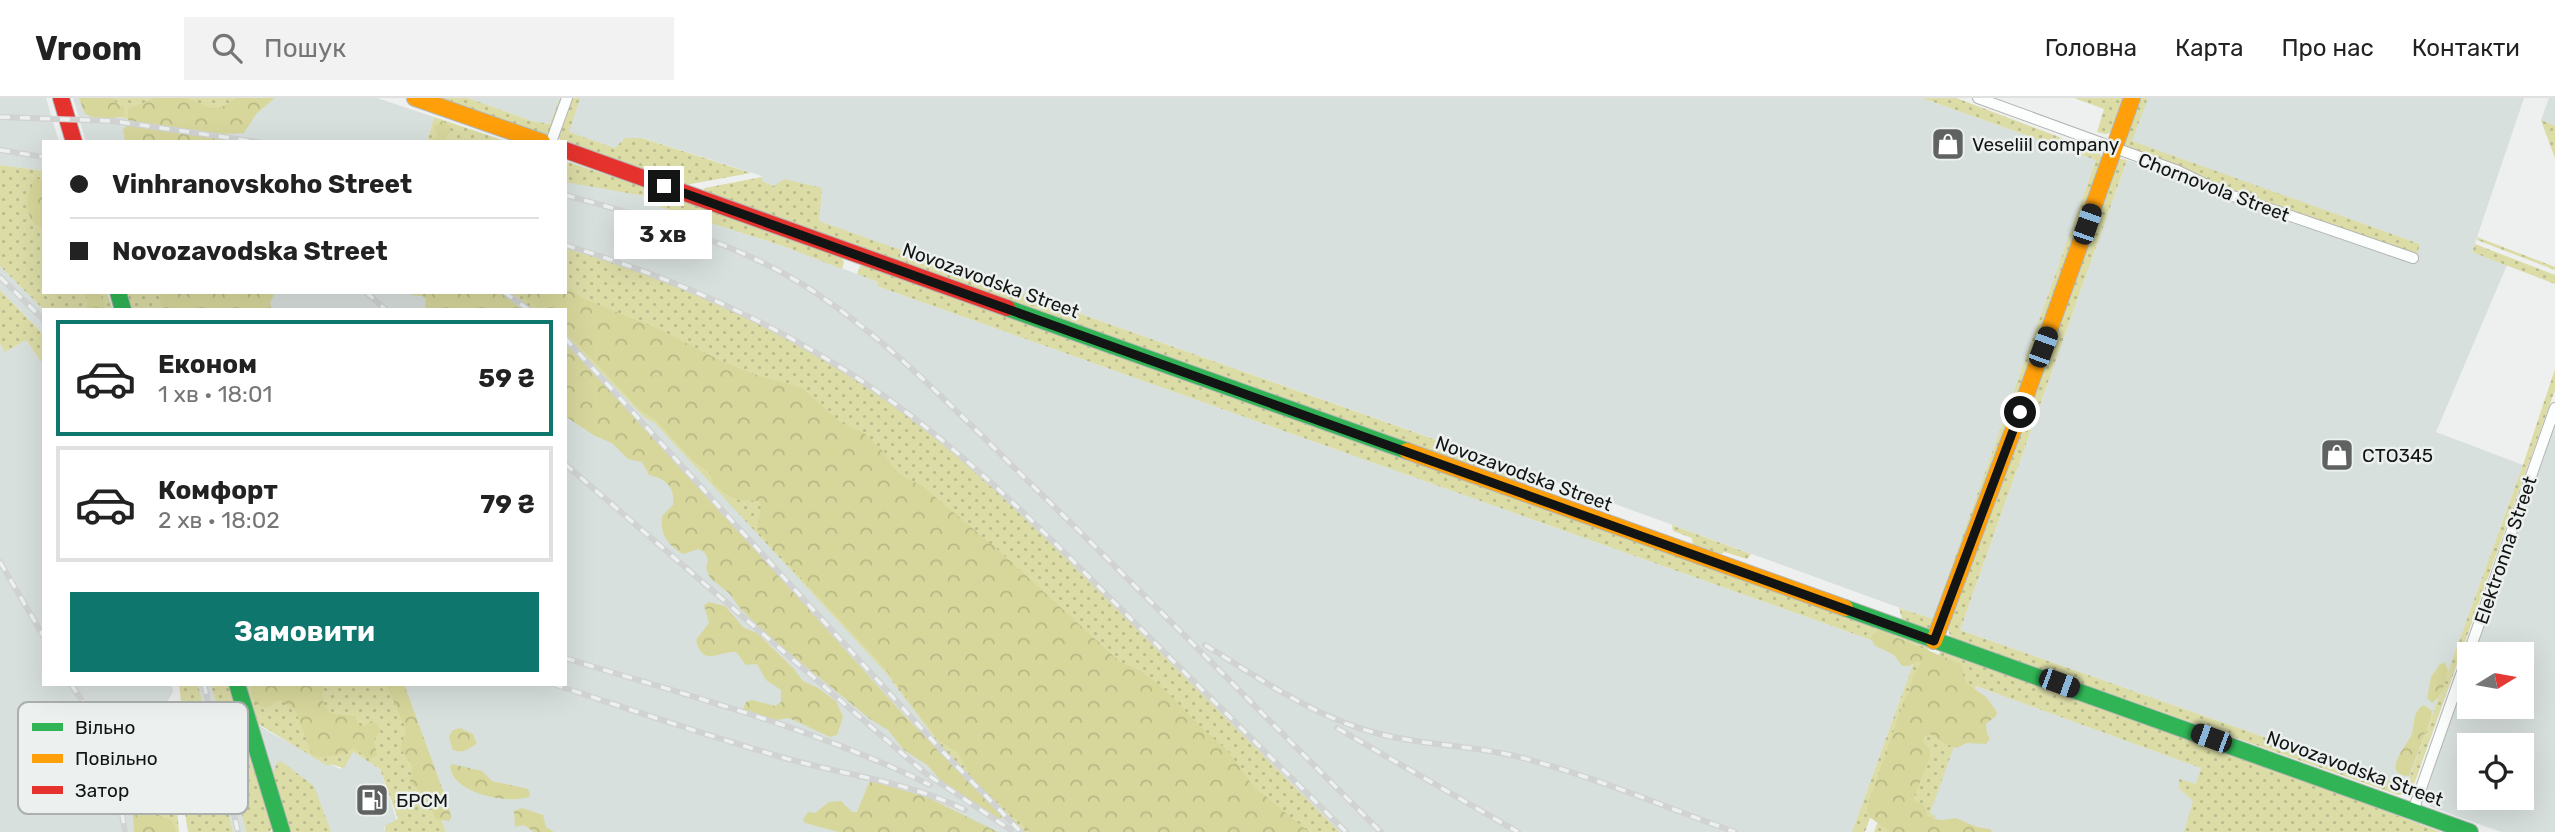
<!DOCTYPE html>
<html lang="uk">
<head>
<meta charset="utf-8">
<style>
  body { margin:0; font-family:Rubik,sans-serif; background:#f2f2f2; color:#222; height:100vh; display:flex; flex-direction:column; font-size:26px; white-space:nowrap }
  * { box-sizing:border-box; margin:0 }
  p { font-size:23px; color:#767676 }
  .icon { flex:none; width:38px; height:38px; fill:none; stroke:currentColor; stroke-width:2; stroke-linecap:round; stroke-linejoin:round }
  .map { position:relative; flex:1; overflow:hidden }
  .drawer { position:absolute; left:42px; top:210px; width:525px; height:378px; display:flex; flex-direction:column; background:#fff; border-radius:0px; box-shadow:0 7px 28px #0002 }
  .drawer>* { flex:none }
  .guide { position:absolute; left:42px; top:42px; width:525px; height:154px; border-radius:0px; box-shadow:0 7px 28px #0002; display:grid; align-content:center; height:154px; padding:0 28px; background:#fff }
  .needle { width:46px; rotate:79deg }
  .fabs { position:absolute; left:2457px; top:544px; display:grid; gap:14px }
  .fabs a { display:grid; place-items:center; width:77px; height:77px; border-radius:0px; background:#fff; box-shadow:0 7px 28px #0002; font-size:35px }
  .end { position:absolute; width:32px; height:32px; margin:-16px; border:9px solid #131514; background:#fff; box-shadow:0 0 0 4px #fff }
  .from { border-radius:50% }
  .bubble { position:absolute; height:49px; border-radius:0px; background:#fff; box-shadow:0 7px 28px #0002; font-size:23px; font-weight:700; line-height:49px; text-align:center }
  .car { position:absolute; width:21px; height:42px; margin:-21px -10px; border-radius:9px; box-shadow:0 0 5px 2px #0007; background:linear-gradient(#222 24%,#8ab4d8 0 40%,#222 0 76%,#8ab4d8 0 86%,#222 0) }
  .guide b { display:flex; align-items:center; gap:24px; height:66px; font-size:26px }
  .guide b+b { border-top:2px solid #e0e0e0 }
  .guide i { width:18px; height:18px; background:#222 }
  ul { padding:12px 0 0; list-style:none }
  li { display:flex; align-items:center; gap:21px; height:116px; margin:0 14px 10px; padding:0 14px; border:4px solid #e0e0e0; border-radius:0px }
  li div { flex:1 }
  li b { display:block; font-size:26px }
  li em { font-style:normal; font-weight:700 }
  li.selected { border-color:#0f766e }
  li>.icon { width:63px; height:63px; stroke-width:1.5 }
  .cta { display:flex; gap:14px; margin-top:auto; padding:14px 28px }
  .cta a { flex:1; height:80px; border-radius:0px; background:#0f766e; color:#fff; font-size:28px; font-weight:700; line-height:80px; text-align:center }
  header { display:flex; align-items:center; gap:42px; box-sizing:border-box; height:98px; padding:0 35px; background:#fff; border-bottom:2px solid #e0e0e0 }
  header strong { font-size:33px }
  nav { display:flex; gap:38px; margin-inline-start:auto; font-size:24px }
  .search { width:490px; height:63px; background:#f2f2f2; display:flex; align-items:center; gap:18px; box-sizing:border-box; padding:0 24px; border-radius:0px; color:#767676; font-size:26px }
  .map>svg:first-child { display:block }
  .built { fill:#d8e0dd; fill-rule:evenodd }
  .grass { fill:url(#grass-dots) }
  .forest { fill:url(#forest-crowns) }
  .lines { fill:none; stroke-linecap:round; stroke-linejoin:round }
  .street-casing { stroke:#b3b5b4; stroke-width:12 }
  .fast-casing { stroke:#b3b5b4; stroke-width:18 }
  .slow-casing { stroke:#b3b5b4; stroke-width:18 }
  .jam-casing { stroke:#b3b5b4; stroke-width:18 }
  .street { stroke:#fcfdfd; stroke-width:10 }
  .fast { stroke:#30b455; stroke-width:16 }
  .slow { stroke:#ff9f0a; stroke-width:16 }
  .jam { stroke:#e5322d; stroke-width:16 }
  .rail-casing { stroke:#d1d2d2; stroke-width:6 }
  .rail { stroke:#ecf1ef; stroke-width:3.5; stroke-dasharray:10; stroke-linecap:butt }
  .route { stroke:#131514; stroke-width:9 }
  .labels { text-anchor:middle; stroke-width:5; stroke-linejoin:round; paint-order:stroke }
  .poi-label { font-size:19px; fill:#131514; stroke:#ecf1ef; text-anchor:start }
  .street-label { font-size:19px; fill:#131514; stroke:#ecf1ef }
  .key { fill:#ecf1ef; stroke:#abafad; stroke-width:2 }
  .key-label { font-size:19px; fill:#131514 }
</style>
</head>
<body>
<header>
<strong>Vroom</strong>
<div class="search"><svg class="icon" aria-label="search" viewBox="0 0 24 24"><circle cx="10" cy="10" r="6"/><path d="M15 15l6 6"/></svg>Пошук</div>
<nav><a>Головна</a><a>Карта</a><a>Про нас</a><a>Контакти</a></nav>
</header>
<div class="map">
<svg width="2555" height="734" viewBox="0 0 2555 734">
  <defs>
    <pattern id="grass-dots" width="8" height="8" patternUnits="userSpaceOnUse" patternTransform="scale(1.75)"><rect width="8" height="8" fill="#dbdca6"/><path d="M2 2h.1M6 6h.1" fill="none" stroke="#bbbc8e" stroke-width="1.8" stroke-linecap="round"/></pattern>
    <pattern id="forest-crowns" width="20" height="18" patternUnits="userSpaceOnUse" patternTransform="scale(1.75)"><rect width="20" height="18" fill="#d7d79c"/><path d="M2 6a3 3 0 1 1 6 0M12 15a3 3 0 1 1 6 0" fill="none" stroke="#b8b886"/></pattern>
  </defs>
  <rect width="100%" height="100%" fill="#edf0ef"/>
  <!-- built -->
  <path class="built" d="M0,0H46L59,44H44V73L0,67Z
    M73,0L237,3L231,0H377L434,19L427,44H86Z
    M468,0H560L551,26L532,23Z
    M580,0H1922L2096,62L1933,522L1522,372L818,123L822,90L775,88L761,83L762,78L643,40L615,50L568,34Z
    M2148,0H2524L2472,154L2507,167L2436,334L2523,367L2406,689L1960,532L2127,62L2175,78L2219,100L2413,166L2420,146L2131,43Z
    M2549,0H2555V60L2541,22Z
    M565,83L663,101L661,109L783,148L878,184L877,188L1916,558L1852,734H1330L565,161Z
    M0,168L44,212V237L0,192Z
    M252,194H561L1118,734H446L392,586H565V212H259Z
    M26,242L44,268V586H172L173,594L167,604L100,608L121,654L129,685L135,734H0V246L5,253Z
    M2555,320V734H2501L2431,709L2423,702L2420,694L2422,685ZM2469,556H2522V609H2469ZM2469,648H2522V700H2469Z
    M198,586H211L246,734H233Z
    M1976,588L2171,659L2381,734H1929V715Z
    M255,624L269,634L340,671L353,654L380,671L397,723L384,729L385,734H289Z"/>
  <!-- grass -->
  <path class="grass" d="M98,0H231L237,2L233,35L102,17Z
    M439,0H468L532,23L550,26L560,0H562L549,37L546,39Z
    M569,0H580L569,34L615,50L625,40H642L751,75L685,87L561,43L558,39Z
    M1922,0H1956L2099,54L2104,62L1932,533L1903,524L1899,510L1933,521L2096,62Z
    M2074,0H2127L2114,34L2105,36L2097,34L2104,11Z
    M2135,0H2148L2132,43L2420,146L2417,156L2226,91L2125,49L2121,46Z
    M434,19L508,44H427Z
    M2541,22L2555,28V60Z
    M2117,60L2127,62L1960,532L2406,689L2523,367L2555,271V292L2412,692L2407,696L2398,697L1954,541L1950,537L1946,526Z
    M565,63L663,95L842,160L844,164L842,171L783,148L660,109L662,101L565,84Z
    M0,67L44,73V194H107L113,212H44L0,168Z
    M762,79V83L774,88L784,81L822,90L819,123L1532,376L1528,388L1524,390L703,93L705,90Z
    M2477,139L2555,169V172L2477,142Z
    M2475,146L2555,177V186L2472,154Z
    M565,150C655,177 742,212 822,260C927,322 1011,406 1097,491C1178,572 1259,653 1340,734H1024L945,654L887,576L655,325L645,320L565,237V212H534L509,194H565Z
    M864,167L1928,548L1929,555L1865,734H1852L1916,558L877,188L878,184L857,176L860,168Z
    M0,192L44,237V268L26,242L5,254L0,246Z
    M127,194H252L259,212H132Z
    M1672,427L1751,456L1747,461L1724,454L1718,459L1693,449L1692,440L1673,433Z
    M1941,551L1954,552L2441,734H2184L2193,703L2179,690V681L2196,686L2201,670L1976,588L1930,715L1935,718L1929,734H1874Z
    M179,586H198L233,734H188C179,685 186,635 179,586Z
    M211,586H230L273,727L270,734H246Z
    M244,586H392L446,734H385V728L398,721L380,671L353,654L344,670L330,666L328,668L255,624Z
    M169,607L174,617L175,688L179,734H135C131,685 122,656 102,612Z
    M281,663L314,688L331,734H289L272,677L277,665Z"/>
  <!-- forest -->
  <path class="forest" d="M79,0H113L118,7L124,8V17C113,22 97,22 85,16Z
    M155,0C164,0 175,0 184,0C206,4 212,21 235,0H275L257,15L244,35L224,36L128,23V11Z
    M442,23L450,28V34L442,44H433L437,37L434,29Z
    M134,28L239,42V44H125L123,31L128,27Z
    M34,81H44V130C22,124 26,98 34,81Z
    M565,187L584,201L663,233L721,263L759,278L802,290L840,324L864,335L882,352L895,372L907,381L921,387L997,451L1120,564L1141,573L1164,591L1204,632L1228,653L1253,688L1309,734H1030L972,680L958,655L938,642L884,569L762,438L757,431L761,407L758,403L739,402L727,397L714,386L710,375L693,363L656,322L640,312L565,233V212H542L516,194H565Z
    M85,194H100L106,212H86L88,204Z
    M161,194H275L270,205L272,212H165L160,204Z
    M409,194H500L523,212H427L425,208L426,201L423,198L411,197Z
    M565,245L660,346L902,615L1000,716L1002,720L997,721L944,686L927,667L904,652L888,632L870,621L767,537L739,509L730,496L710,480L706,470L708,462L705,455L699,451L683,456C667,446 660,437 662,418L673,407C675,388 666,381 649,377L642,364L628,361L612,345L595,338L565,318Z
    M709,504L725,508L744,530L757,535L794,571L803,583L818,590L836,603L843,619L837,637L830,639L789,620L776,622L745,613L743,611L746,604L752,602L775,608L781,604V592L766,582L757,566L746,567L736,554C717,553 703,570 696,542L709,525L704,507Z
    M1879,532L1961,566L1966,585L1986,599L1997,614L1996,618L1986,626L1987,636L1990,640L1986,646L1967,645L1957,650L1946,646L1930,636L1925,638L1922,643L1930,652V659L1914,699L1915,704C1924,706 1926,707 1927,717C1938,724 1944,722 1956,720L1977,729L1990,731L1992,734H1890L1868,718L1867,709L1905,600L1909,595L1913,578L1921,566L1918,563L1909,568H1902L1894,557L1874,547L1871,539Z
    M2445,564L2448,573C2445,584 2442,599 2432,605L2427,600L2431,579L2440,566Z
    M252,586H325C320,598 322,608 332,616L354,618L359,627L363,629L371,623L378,626L380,632L374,643L377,657L369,661L354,650C342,656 323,663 312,656L295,612L280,602L266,610C253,605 250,599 252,586Z
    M386,586H404L449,709L451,720L449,723L436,721L425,697L410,685C410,678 413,676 412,669C410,661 401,655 401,648C402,641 406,638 406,631Z
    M2424,607L2432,613L2431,620L2409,678C2380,677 2406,648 2411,638C2416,626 2411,614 2424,607Z
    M460,630L473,636L477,646C467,651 463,657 452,651L449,638L453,632Z
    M452,666L482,673L492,683L528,691L530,696L529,699C507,706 454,696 450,669Z
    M872,683L929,700L998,734H839L805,725L803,721L808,714L815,715L829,704L841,703L852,714H857L869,685Z
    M139,707L145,709L153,717C165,720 174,719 176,734H134L132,711Z
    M522,710L543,717L546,729L554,734H534L524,727L515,729L514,713Z"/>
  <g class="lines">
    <defs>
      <path id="street" d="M1978,0L2178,73L2221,94L2413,160
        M551,44L567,0
        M2413,713L2555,310"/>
      <path id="fast" d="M118,194L123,212
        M1007,210L1407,353
        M1845,510L2470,734
        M237,586L282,734"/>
      <path id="slow" d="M415,0L542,44
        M1407,353L1845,510
        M1934,543L2020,314L2132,0"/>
      <path id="jam" d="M61,0L74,44
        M565,52L1007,210"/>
    </defs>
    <!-- street casing -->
    <use href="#street" class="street-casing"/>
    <!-- fast casing -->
    <use href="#fast" class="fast-casing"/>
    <!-- slow casing -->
    <use href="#slow" class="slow-casing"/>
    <!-- jam casing -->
    <use href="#jam" class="jam-casing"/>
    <!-- street -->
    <use href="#street" class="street"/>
    <!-- fast -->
    <use href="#fast" class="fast"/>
    <!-- slow -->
    <use href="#slow" class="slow"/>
    <!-- jam -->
    <use href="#jam" class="jam"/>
    <defs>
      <path id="rail" d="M0,19L113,23L258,44
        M0,52L44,59
        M565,97C647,119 745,147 816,195C898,250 966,323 1036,391C1153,504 1266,620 1381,734
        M565,147C679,181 786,230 884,298C975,362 1053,443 1132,522C1203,593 1275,663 1346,734
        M0,179L44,222
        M366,194L386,212
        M504,194L529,212
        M565,240L944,655L1021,734
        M565,366L925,675L1011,732
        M0,464L44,539
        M1205,547C1259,580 1314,619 1376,635C1424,648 1475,647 1523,660C1595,679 1665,709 1735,734
        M565,560C688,598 815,630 930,687
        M71,586C77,596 84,605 89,614C109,650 119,694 125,734
        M204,586L238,734
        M553,586C629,611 705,637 781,659C843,677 907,683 965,712
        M1337,630L1518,734"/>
    </defs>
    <!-- rail casing -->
    <use href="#rail" class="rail-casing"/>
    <!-- rail -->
    <use href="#rail" class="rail"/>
  </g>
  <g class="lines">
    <!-- route -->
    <path class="route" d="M664,88L1934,543L2020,314"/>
  </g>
  <!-- icons -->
  <defs>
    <symbol id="shop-square" viewBox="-11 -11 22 22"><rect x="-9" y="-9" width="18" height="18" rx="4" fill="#5f6261" stroke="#ecf1ef"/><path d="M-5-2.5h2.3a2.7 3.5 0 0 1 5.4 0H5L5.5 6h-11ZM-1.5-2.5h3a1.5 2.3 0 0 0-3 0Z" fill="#fff"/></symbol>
    <symbol id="fuel-square" viewBox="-11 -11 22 22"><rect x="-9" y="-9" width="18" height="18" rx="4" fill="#5f6261" stroke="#ecf1ef"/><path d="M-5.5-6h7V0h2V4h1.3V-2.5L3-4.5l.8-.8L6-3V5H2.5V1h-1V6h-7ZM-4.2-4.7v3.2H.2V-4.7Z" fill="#fff"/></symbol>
  </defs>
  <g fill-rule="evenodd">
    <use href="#shop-square" x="1929" y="27" width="38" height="38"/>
    <use href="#shop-square" x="2318" y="338" width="38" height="38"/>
    <use href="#fuel-square" x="353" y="683" width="38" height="38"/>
  </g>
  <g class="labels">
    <!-- poi labels -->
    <g class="poi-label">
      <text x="1972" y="53">Veseliil company</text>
      <text x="2362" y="364">СТО345</text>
      <text x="396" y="709">БРСМ</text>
    </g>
    <!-- street labels -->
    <g class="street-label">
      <text transform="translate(2214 89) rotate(21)" y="7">Chornovola Street</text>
      <text transform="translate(991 182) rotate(20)" y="7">Novozavodska Street</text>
      <text transform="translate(1524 375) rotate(20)" y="7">Novozavodska Street</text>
      <text transform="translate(2505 452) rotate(-71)" y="7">Elektronna Street</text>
      <text transform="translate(2355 670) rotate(20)" y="7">Novozavodska Street</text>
    </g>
  </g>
  <!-- legend -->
  <rect x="18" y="604" width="230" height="112" rx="10" class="key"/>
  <rect x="32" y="625" width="31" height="8" fill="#30b455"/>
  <rect x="32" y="656" width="31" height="9" fill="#ff9f0a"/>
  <rect x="32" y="688" width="31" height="8" fill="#e5322d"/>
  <g class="key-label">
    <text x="75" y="636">Вільно</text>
    <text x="75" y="667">Повільно</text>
    <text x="75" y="699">Затор</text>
  </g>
</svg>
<div class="fabs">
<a><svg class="needle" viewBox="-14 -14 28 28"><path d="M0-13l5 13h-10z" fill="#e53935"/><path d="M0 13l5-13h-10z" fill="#767676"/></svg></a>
<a><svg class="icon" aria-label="locate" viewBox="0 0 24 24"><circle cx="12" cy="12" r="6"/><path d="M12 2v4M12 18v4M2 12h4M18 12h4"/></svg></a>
</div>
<i class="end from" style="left:2020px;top:314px"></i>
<i class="end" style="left:664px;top:88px"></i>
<div class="bubble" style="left:614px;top:112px;width:98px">3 хв</div>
<i class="car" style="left:2087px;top:126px;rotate:19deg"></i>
<i class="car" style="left:2043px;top:249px;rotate:20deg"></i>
<i class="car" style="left:2059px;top:585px;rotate:110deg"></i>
<i class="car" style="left:2211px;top:640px;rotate:290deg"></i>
<div class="guide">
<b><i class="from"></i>Vinhranovskoho Street</b>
<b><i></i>Novozavodska Street</b>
</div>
<section class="drawer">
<ul>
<li class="selected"><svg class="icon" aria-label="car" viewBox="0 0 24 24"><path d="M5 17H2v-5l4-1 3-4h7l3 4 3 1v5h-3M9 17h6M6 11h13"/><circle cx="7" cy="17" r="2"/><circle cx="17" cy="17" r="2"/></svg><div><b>Економ</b><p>1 хв · 18:01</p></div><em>59 ₴</em></li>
<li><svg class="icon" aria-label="car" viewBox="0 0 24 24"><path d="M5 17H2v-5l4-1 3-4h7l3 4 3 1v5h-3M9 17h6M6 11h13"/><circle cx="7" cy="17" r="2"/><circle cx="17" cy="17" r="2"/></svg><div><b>Комфорт</b><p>2 хв · 18:02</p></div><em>79 ₴</em></li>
</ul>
<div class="cta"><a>Замовити</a></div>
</section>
</div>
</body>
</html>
